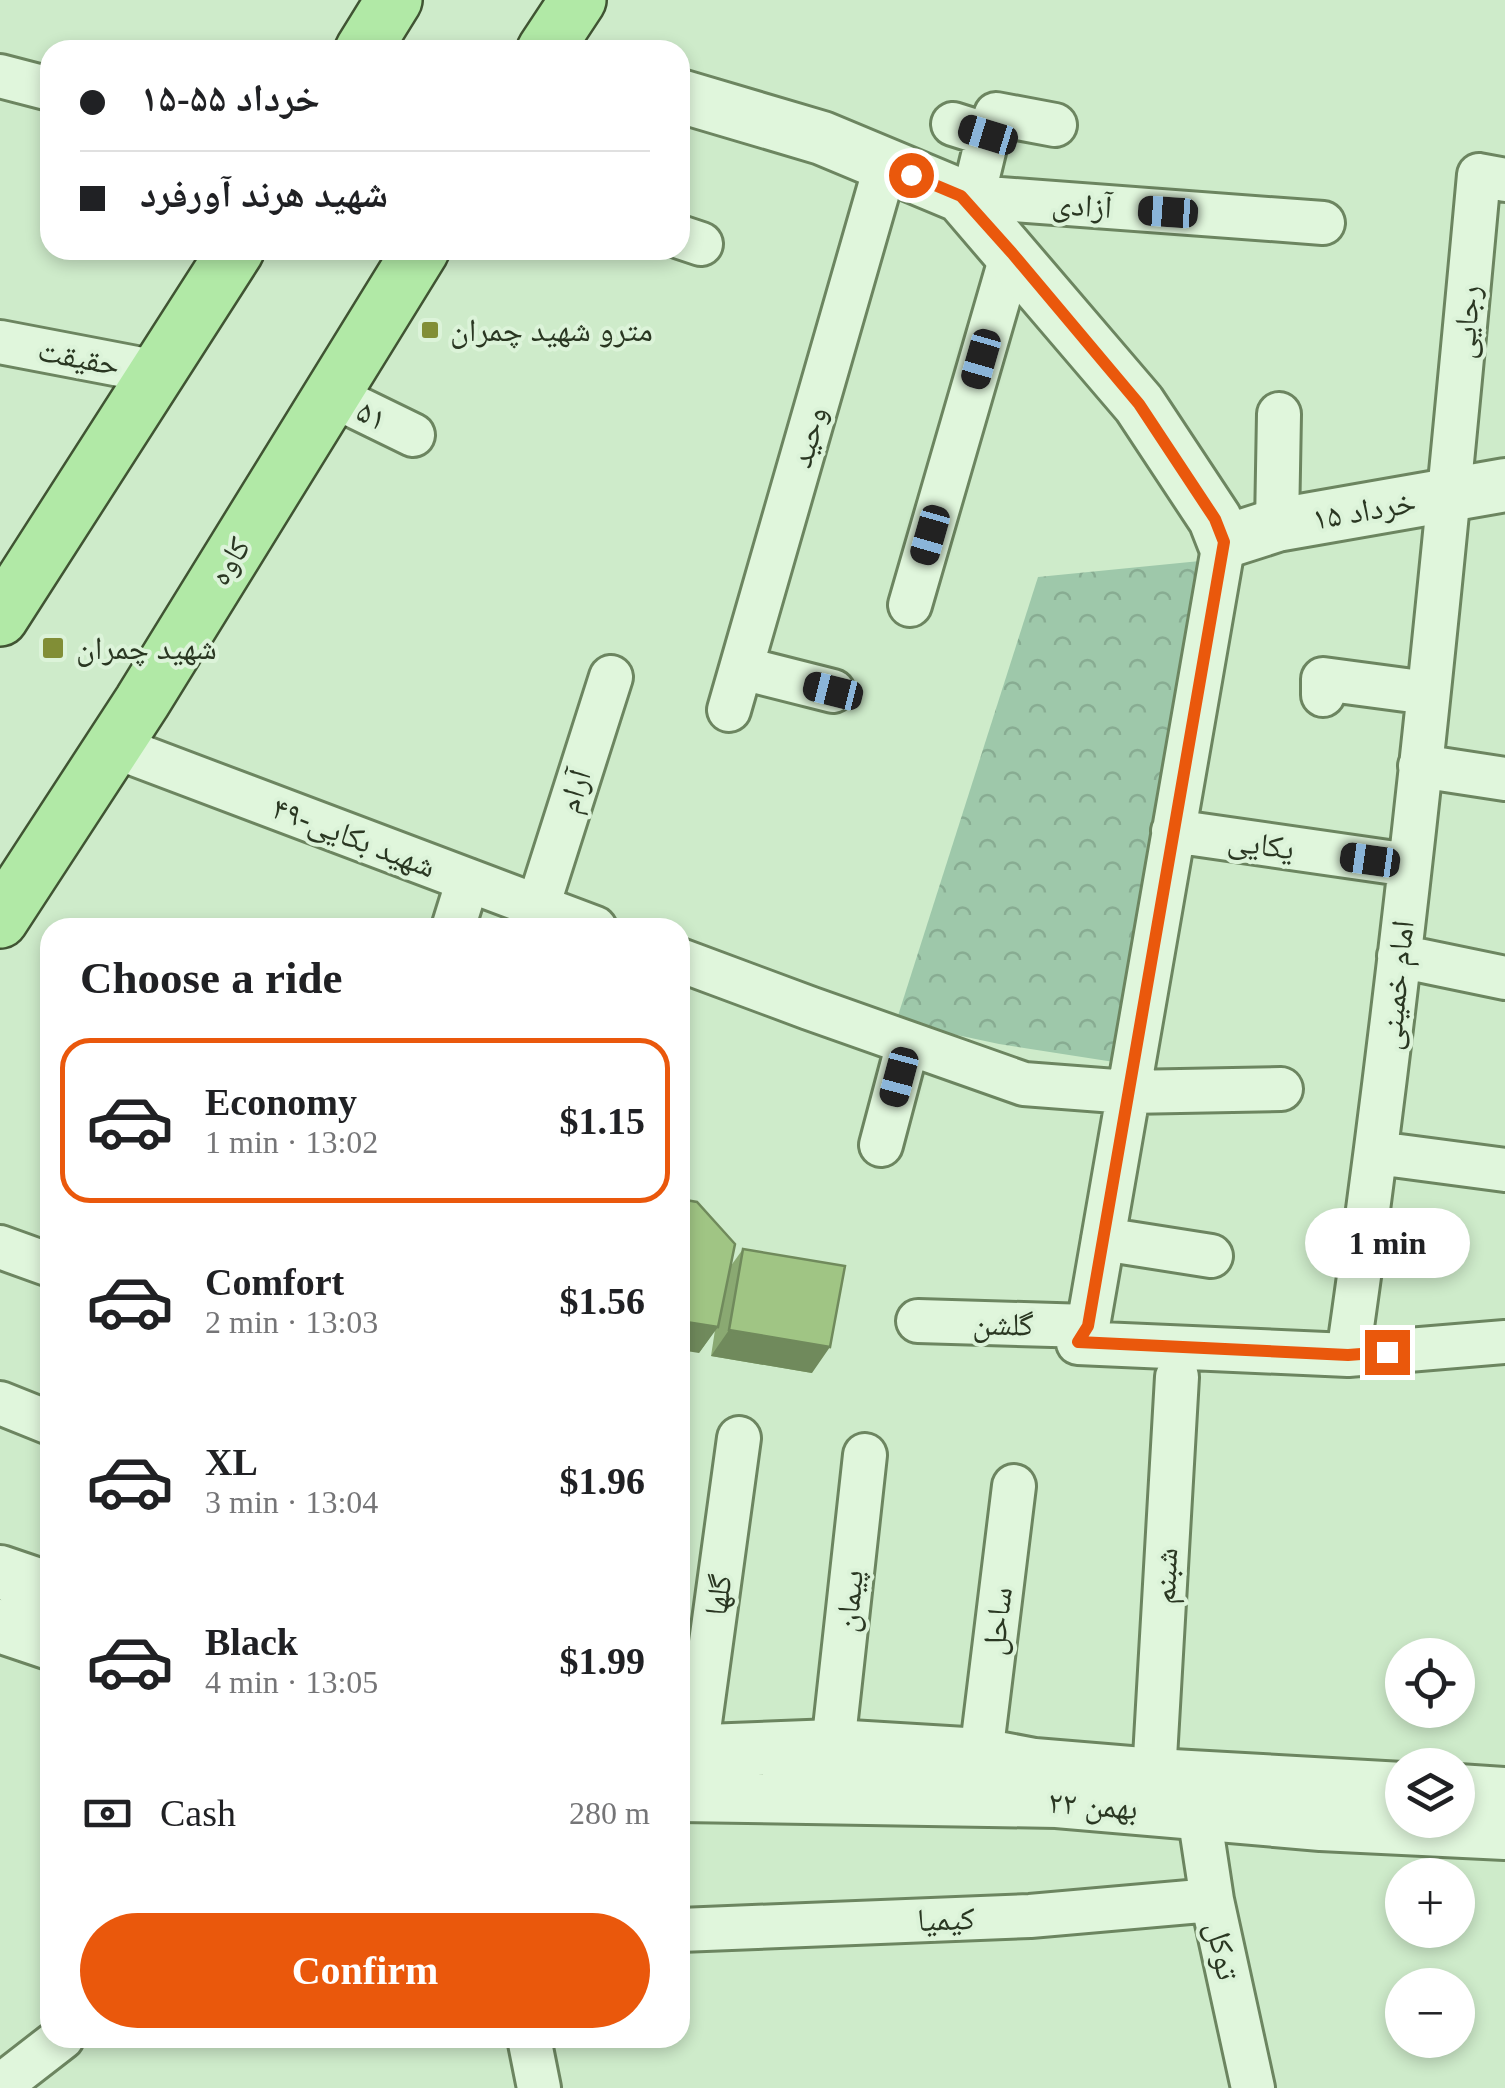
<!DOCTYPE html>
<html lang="en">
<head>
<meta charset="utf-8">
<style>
  body { margin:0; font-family:"Times New Roman","Noto Naskh Arabic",serif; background:#f6f6f6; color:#202124; height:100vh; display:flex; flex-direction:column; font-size:38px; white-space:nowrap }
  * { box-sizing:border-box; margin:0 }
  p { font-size:32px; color:#757577 }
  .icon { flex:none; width:55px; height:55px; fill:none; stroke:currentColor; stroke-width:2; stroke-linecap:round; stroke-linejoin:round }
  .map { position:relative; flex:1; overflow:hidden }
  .drawer { position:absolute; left:40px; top:918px; width:650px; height:1130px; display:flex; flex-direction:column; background:#fff; border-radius:30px; box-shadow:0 5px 15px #0003 }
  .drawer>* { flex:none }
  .top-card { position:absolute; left:40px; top:40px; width:650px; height:220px; border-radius:30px; box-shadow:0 5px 15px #0003; display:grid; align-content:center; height:220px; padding:0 40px; background:#fff }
  .tools { position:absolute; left:1385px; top:1638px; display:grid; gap:20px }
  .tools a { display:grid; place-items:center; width:90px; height:90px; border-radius:50%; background:#fff; box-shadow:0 5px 15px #0003; font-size:50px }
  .end { position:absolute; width:45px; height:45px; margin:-22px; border:12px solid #ea580c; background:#fff; box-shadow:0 0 0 5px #fff }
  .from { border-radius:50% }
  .bubble { position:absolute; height:70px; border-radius:35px; background:#fff; box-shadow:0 5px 15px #0003; font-size:32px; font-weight:700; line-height:70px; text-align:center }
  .car { position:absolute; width:30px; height:60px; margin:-30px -15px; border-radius:12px; box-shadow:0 0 8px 2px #0007; background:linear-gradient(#222 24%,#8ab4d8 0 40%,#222 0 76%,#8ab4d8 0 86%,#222 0) }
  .top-card b { display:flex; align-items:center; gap:35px; height:95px; font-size:38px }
  .top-card b+b { border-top:2px solid #e0e0e0 }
  .top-card i { width:25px; height:25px; background:#202124 }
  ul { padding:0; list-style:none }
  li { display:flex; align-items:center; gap:30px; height:165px; margin:0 20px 15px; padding:0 20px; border:5px solid transparent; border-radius:30px }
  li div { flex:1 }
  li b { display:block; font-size:38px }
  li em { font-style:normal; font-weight:700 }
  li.on { border-color:#ea580c }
  li>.icon { width:90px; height:90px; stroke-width:1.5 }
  h2 { padding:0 40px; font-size:45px; line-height:120px }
  .pay { display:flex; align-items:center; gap:25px; height:110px; padding:0 40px; font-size:38px }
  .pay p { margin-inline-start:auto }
  .button { display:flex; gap:20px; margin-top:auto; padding:20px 40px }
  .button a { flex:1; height:115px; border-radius:60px; background:#ea580c; color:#fff; font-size:40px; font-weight:700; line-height:115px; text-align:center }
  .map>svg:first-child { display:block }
  .park { fill:url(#park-crowns) }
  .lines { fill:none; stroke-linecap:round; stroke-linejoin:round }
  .minor-casing { stroke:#6c8560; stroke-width:48 }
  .tertiary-casing { stroke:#6c8560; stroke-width:58 }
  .primary-casing { stroke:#405433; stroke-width:60 }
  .minor { stroke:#e0f6dc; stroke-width:42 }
  .tertiary { stroke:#e0f6dc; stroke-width:52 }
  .primary { stroke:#b1e9a6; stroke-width:55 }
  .wall { fill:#8aa972 }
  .shaded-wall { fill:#708a5c }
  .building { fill:#a0c584; stroke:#708a5c; stroke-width:2.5 }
  .route { stroke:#ea580c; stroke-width:12 }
  .poi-dot { fill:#818e36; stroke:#dcf3d9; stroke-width:4 }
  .labels { text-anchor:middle; stroke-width:8; stroke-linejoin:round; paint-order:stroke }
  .street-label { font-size:32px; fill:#2a3722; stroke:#dcf3d9 }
  .poi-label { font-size:32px; fill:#2a3722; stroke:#dcf3d9; text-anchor:start }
</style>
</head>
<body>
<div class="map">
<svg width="1505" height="2088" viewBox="0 0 1505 2088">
  <defs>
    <pattern id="park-crowns" width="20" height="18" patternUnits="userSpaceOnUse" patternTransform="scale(2.5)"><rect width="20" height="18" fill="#9ec8aa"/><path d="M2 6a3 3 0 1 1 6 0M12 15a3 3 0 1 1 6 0" fill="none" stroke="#88ac92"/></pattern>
  </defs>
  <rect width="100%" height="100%" fill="#ceebca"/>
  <!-- park -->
  <path class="park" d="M1200,561L1114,1062L999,1044L896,1022L1038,577Z"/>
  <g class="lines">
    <defs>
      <path id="minor" d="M0,76L50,89
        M953,124L988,135
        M961,196L1323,223
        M973,197L988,135L996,114L1055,125
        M680,237L701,244
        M0,342L157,372
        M331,395L413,435
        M1277,525L1279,414
        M1224,542L1088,1326L1078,1343L1348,1355L1505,1342
        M910,605L1012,253
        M742,668L833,691
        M1323,695V679L1428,693
        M729,710L886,164
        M113,746L595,928
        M1420,766L1505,779
        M1173,831L1409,865
        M538,906L611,677
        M453,928L468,880
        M1399,956L1505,978
        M680,960L809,1008L1024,1084L1128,1092L1281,1089
        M881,1145L908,1043
        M1377,1153L1505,1170
        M1103,1239L1211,1256
        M0,1247L50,1265
        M918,1321L1088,1326
        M1348,1355C1404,964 1443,569 1479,175L1505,180
        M0,1403L50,1423
        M833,1746L865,1455
        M696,1752L739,1438
        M981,1755L1014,1486
        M1154,1775L1177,1377
        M1199,1814L1212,1900L1253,2088
        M680,1930L1030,1916L1212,1900
        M529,2038L539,2088
        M0,2086L62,2038"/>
      <path id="tertiary" d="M680,96L822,138L961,196L1139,404L1215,519L1224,542L1277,525L1505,485
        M0,1572L50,1589
        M0,1626L50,1643
        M680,1752L833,1746L981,1755L1034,1765L1154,1775L1402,1789
        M1458,1791L1505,1794
        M680,1795L1057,1801L1321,1824L1505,1833"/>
      <path id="primary" d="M363,50L394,0
        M545,50L578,0
        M0,618L236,250
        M0,920L142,702L421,250"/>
    </defs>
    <!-- minor casing -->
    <use href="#minor" class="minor-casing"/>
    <!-- tertiary casing -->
    <use href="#tertiary" class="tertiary-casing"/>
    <!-- primary casing -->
    <use href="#primary" class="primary-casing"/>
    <!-- minor -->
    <use href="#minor" class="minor"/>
    <!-- tertiary -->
    <use href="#tertiary" class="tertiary"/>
    <!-- primary -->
    <use href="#primary" class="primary"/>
  </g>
  <!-- wall -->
  <path class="wall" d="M743,1249L812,1373L711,1356L715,1330L699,1353L730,1267Z"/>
  <!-- shaded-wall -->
  <path class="shaded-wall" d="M680,1321L718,1327L699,1353L680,1350Z
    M729,1330L830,1347L812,1373L711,1356Z"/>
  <!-- building -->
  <path class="building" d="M680,1199L697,1202L735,1244L718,1327L680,1321Z
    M743,1249L845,1266L830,1347L729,1330Z"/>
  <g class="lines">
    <!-- route -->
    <path class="route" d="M911,175L961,196L1012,253L1139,404L1215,519L1224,542L1088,1326L1078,1342L1348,1355L1387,1352"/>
  </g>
  <!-- markers -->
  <g class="poi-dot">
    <rect x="420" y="320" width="20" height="20" rx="5"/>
    <rect x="41" y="636" width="24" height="24" rx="5"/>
  </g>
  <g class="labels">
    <!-- street labels -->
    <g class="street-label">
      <text transform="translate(1082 205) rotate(4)" y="11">آزادی</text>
      <text transform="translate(1466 322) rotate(-85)" y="11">رجایی</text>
      <text transform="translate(79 357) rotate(11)" y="11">حقیقت</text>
      <text transform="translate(372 415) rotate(26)" y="11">۵۱</text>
      <text transform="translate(808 437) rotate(-74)" y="11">وحید</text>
      <text transform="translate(1364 510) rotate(-10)" y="11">۱۵ خرداد</text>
      <text transform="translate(229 561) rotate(-58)" y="11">کاوه</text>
      <text transform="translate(574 791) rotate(-72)" y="11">آرام</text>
      <text transform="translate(354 837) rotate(21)" y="11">۴۹-شهید بکایی</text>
      <text transform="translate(1261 844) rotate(8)" y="11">یکایی</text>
      <text transform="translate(1396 985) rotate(-84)" y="11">امام خمینی</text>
      <text transform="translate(1003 1324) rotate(1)" y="11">گلشن</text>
      <text transform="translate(1165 1576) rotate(-87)" y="11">شبنم</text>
      <text transform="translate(718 1595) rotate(-82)" y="11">گلها</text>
      <text transform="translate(849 1601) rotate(-84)" y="11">پیمان</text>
      <text transform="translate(997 1621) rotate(-83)" y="11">ساحل</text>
      <text transform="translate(1093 1805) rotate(4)" y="11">۲۲ بهمن</text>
      <text transform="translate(946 1919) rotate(-2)" y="11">کیمیا</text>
      <text transform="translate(1223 1951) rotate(78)" y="11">توکل</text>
    </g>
    <!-- poi labels -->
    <g class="poi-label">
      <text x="450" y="341">مترو شهید چمران</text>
      <text x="76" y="659">شهید چمران</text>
    </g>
  </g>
</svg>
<div class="tools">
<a><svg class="icon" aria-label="locate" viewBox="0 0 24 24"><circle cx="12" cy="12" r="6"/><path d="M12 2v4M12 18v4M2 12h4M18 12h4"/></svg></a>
<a><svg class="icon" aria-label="layers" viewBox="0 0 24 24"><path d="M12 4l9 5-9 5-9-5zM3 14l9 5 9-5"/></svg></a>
<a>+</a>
<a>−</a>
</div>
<i class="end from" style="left:911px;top:175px"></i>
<i class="end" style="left:1387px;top:1352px"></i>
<div class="bubble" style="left:1305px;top:1208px;width:165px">1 min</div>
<i class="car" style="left:988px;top:135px;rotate:287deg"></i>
<i class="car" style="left:1168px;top:212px;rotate:274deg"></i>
<i class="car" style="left:981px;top:359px;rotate:196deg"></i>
<i class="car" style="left:930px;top:535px;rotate:196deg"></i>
<i class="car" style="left:833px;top:691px;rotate:284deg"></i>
<i class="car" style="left:1370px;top:860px;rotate:278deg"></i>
<i class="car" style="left:899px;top:1077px;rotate:195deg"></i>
<div class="top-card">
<b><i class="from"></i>۱۵-۵۵ خرداد</b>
<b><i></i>شهید هرند آورفرد</b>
</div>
<section class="drawer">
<h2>Choose a ride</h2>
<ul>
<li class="on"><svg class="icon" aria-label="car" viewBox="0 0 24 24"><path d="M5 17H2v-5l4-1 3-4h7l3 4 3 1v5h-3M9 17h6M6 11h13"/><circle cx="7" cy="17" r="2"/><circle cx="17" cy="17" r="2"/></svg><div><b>Economy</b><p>1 min · 13:02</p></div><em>$1.15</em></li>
<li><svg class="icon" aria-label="car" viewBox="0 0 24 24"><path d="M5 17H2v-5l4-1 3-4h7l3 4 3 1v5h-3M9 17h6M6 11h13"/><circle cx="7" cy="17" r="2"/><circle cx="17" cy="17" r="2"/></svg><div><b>Comfort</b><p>2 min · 13:03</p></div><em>$1.56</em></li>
<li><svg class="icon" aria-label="car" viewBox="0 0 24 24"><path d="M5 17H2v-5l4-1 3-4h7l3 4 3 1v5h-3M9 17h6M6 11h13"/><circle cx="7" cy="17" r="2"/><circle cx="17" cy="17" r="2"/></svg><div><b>XL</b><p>3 min · 13:04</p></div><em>$1.96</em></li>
<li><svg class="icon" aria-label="car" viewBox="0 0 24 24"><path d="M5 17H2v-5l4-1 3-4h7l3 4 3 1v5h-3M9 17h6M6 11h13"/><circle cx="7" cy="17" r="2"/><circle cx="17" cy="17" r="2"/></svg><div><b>Black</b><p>4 min · 13:05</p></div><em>$1.99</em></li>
</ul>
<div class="pay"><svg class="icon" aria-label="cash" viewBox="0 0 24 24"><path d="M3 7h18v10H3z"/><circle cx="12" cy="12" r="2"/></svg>Cash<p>280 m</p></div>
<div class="button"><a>Confirm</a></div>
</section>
</div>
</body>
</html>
